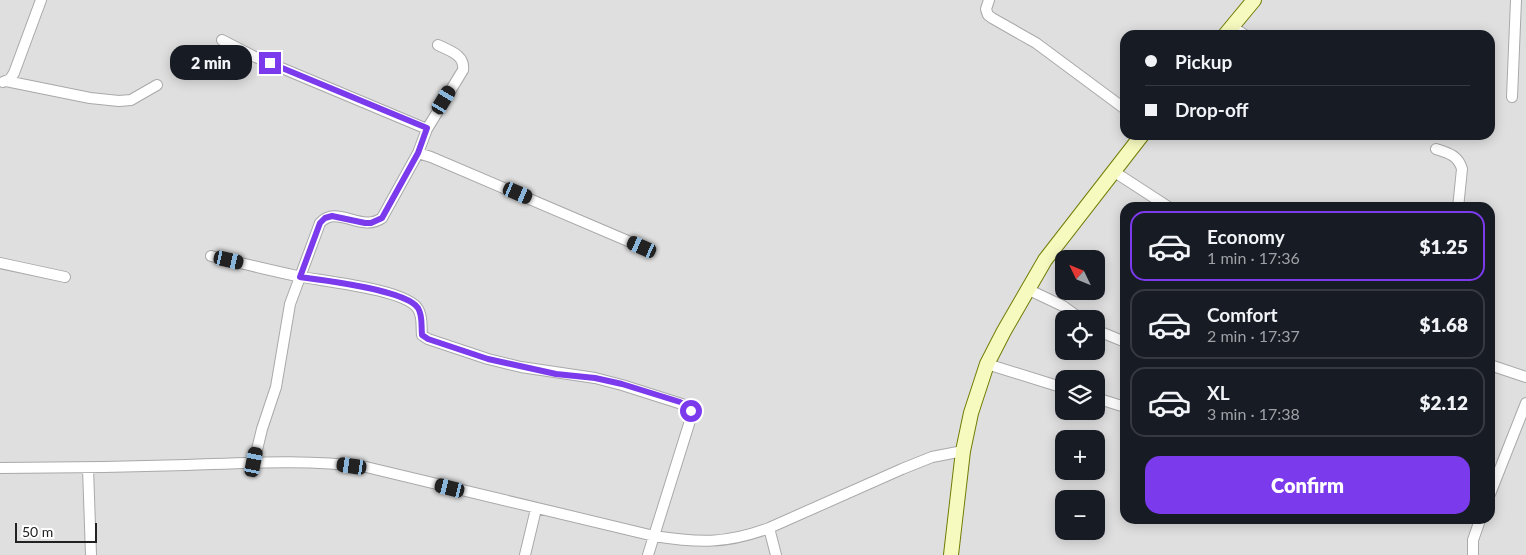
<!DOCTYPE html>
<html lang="en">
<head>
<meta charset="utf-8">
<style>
  body { margin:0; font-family:Lato,sans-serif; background:#20242c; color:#f1f3f6; height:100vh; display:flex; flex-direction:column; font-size:19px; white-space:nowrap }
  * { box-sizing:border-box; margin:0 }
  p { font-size:16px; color:#9ea1a6 }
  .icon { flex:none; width:28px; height:28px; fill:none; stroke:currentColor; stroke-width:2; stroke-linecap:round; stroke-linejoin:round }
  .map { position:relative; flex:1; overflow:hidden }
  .drawer { position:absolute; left:1120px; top:202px; width:375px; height:322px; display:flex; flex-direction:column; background:#171b24; border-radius:15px; box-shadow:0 2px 12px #0003 }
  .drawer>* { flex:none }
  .guide { position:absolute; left:1120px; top:30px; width:375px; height:110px; border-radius:15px; box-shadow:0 2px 12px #0003; display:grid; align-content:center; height:110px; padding:0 25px; background:#171b24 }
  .needle { width:32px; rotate:313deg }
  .controls { position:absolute; left:1055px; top:250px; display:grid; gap:10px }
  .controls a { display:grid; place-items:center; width:50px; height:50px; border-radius:10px; background:#171b24; box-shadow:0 2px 12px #0003; font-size:25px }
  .scale { position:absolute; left:15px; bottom:12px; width:82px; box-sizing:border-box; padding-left:5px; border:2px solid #222; border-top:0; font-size:14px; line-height:18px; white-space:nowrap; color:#222; -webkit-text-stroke:4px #fff; paint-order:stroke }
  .end { position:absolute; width:22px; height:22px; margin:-11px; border:6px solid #7c3aed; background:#fff; box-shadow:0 0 0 2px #fff }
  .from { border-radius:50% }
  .bubble { position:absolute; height:35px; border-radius:15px; background:#171b24; box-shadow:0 2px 12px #0003; font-size:16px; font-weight:800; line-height:35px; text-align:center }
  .car { position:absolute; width:15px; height:30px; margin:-15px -8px; border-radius:6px; box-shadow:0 0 4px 1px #0007; background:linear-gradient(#222 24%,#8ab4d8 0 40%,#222 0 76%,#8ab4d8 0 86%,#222 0) }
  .guide b { display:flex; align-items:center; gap:18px; height:48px; font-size:19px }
  .guide b+b { border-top:1px solid #363941 }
  .guide i { width:12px; height:12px; background:#f1f3f6 }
  ul { padding:9px 0 0; list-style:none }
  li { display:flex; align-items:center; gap:15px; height:70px; margin:0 10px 8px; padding:0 15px; border:2px solid #363941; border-radius:15px }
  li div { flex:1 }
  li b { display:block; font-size:19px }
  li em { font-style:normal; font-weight:800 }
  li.current { border-color:#7c3aed }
  li>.icon { width:45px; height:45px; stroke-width:1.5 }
  .action { display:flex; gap:10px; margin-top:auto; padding:10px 25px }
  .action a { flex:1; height:58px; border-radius:15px; background:#7c3aed; color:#fff; font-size:20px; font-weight:800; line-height:58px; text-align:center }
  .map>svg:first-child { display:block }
  .residential { fill:#e0dfdf; fill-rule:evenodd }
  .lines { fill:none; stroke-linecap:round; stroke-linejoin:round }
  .street-casing { stroke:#a9a9a9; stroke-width:12 }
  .secondary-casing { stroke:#707d05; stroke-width:16 }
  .street { stroke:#fff; stroke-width:10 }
  .secondary { stroke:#f7fabf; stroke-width:14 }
  .route { stroke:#7c3aed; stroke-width:6 }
</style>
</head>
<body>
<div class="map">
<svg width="1526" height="555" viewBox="0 0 1526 555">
  <rect width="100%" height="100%" fill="#f2efe9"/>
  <!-- residential -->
  <path class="residential" d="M0,0H1526V555H0ZM1125,35H1490V135H1125ZM1125,208H1490V520H1125ZM1064,259H1096V291H1064ZM1064,319H1096V351H1064ZM1064,379H1096V411H1064ZM1064,439H1096V471H1064ZM1064,499H1096V531H1064Z"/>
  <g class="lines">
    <defs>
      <path id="street" d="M989,0L986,9L988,15L992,18L1036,43L1125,109
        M1232,27L1245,35
        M222,40L253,56L427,129L418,153
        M6,81L90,98L119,101L131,100L157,85
        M3,82L10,79L14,73L41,0
        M1512,97L1516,0
        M427,129L463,70C465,55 450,51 438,45
        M1436,149C1448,153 1458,155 1462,169L1458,208
        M1113,171L1170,208
        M211,256C240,263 269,270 297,276C321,281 406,289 418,309C423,317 421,326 422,335L428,339L488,359L521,367L595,378L622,385L685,405L691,411L689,424L648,555
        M0,263L65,277
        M1027,289L1063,306L1081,319
        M1096,330L1125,342
        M987,364L1064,388
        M1490,365L1526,377
        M1096,398L1125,407
        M254,462L262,429L276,387L290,304L320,223C337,204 361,233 382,218L418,153L431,157L642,247
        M0,468C62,468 125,467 187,465C247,463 306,459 366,467L654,536C699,543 726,544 769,528L902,469L932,457L963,451
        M88,468L91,555
        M1490,494L1526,403
        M769,528L776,555
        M525,555L536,509
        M1473,555V540L1480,520"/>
      <path id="secondary" d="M1225,35L1254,0
        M951,555L963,451L971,413L987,364L1004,331L1045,260L1142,135"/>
    </defs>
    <!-- street casing -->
    <use href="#street" class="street-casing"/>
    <!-- secondary casing -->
    <use href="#secondary" class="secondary-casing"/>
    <!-- street -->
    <use href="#street" class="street"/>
    <!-- secondary -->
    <use href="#secondary" class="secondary"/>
  </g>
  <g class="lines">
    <!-- route -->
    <path class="route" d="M270,63L427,128L418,153L382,218L371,223H365L332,216L325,218L320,223L300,277C323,280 406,290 418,308C423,316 421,326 422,335L428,339L488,359L556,374L595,378L622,384L680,402L685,405L691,411"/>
  </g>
</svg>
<div class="controls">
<a><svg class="needle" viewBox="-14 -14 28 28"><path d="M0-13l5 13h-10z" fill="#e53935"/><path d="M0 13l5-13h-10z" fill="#9ea1a6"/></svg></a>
<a><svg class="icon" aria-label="locate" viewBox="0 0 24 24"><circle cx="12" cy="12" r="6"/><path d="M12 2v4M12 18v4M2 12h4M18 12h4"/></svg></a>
<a><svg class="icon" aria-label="layers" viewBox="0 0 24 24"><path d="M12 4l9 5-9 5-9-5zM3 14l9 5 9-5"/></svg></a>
<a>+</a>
<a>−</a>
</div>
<div class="scale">50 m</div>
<i class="end from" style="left:691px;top:411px"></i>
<i class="end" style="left:270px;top:63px"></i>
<div class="bubble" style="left:170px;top:45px;width:82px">2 min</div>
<i class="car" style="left:444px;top:100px;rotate:31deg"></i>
<i class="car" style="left:518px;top:193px;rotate:113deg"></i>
<i class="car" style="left:642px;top:247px;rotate:294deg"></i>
<i class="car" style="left:229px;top:260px;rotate:103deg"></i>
<i class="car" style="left:254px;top:462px;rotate:11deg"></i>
<i class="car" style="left:352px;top:466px;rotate:278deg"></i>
<i class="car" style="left:450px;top:488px;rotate:284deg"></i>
<div class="guide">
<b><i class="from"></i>Pickup</b>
<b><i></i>Drop-off</b>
</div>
<section class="drawer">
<ul>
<li class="current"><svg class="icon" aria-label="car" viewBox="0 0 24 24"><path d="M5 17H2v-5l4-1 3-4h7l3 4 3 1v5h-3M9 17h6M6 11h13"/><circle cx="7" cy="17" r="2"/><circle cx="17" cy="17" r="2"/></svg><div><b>Economy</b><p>1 min · 17:36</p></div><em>$1.25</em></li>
<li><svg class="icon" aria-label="car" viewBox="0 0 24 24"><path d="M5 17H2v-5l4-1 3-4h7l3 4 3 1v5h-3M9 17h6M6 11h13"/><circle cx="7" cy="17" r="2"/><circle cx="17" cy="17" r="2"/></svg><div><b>Comfort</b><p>2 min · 17:37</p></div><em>$1.68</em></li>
<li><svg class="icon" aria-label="car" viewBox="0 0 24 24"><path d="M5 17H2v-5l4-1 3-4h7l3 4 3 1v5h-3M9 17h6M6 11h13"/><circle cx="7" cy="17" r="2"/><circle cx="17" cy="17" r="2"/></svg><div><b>XL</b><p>3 min · 17:38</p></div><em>$2.12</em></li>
</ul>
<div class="action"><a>Confirm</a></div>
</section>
</div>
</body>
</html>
